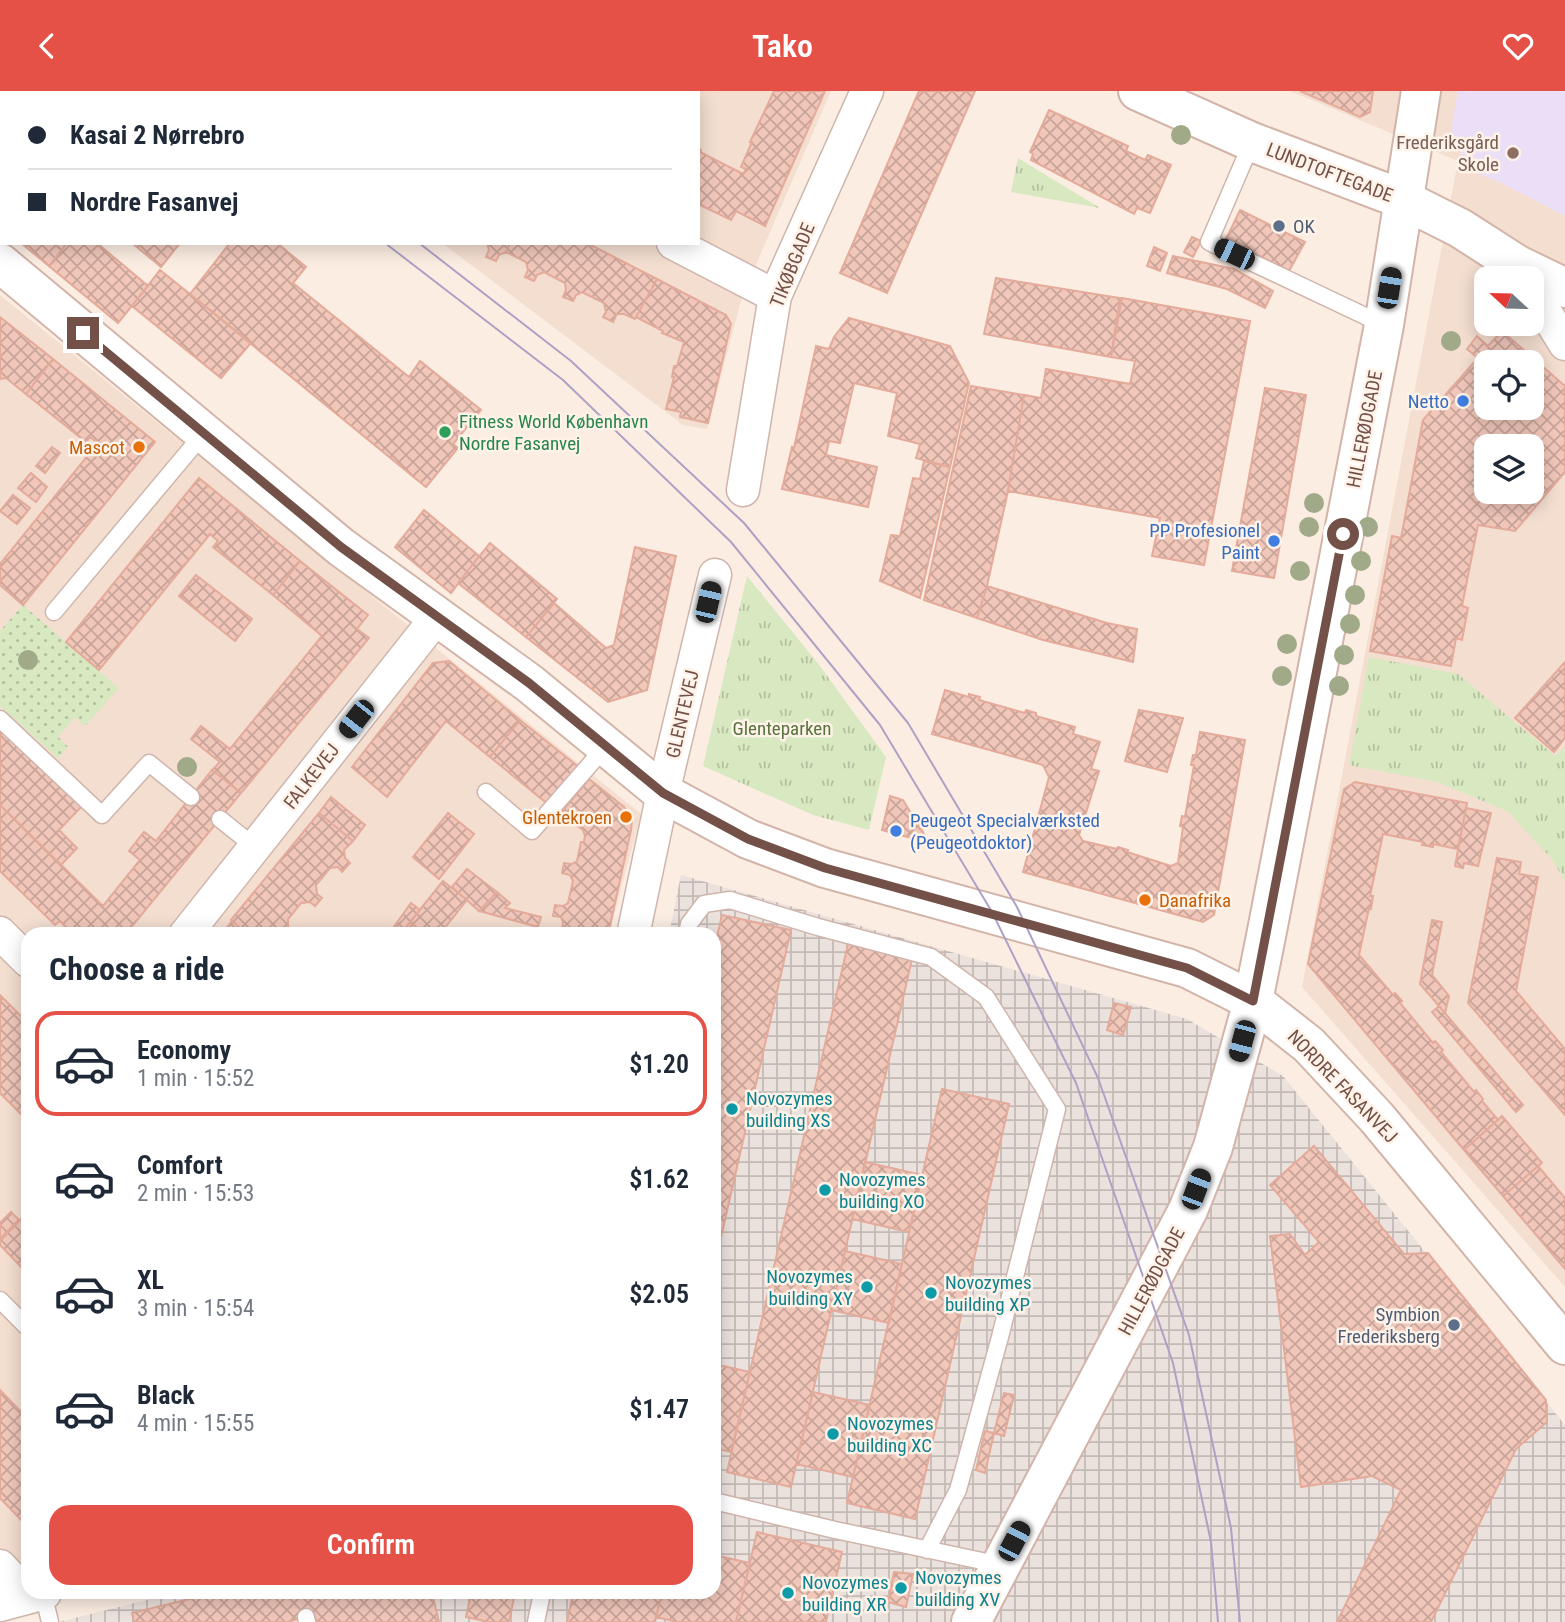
<!DOCTYPE html>
<html lang="en">
<head>
<meta charset="utf-8">
<style>
  body { margin:0; font-family:"Roboto Condensed",sans-serif; background:#f6f6f7; color:#1f2937; height:100vh; display:flex; flex-direction:column; font-size:26px; white-space:nowrap }
  * { box-sizing:border-box; margin:0 }
  p { font-size:23px; color:#747a83 }
  .icon { flex:none; width:38px; height:38px; fill:none; stroke:currentColor; stroke-width:2; stroke-linecap:round; stroke-linejoin:round }
  .map { position:relative; flex:1; overflow:hidden }
  .drawer { position:absolute; left:21px; top:836px; width:700px; height:672px; display:flex; flex-direction:column; background:#fff; border-radius:21px; box-shadow:0 4px 18px #0003 }
  .drawer>* { flex:none }
  .top-card { position:absolute; left:0px; top:0px; width:700px; height:154px; box-shadow:0 4px 18px #0003; display:grid; align-content:center; height:154px; padding:0 28px; background:#fff }
  .needle { width:46px; rotate:292deg }
  .controls { position:absolute; left:1474px; top:175px; display:grid; gap:14px }
  .controls a { display:grid; place-items:center; width:70px; height:70px; border-radius:14px; background:#fff; box-shadow:0 4px 18px #0003; font-size:35px }
  .end { position:absolute; width:32px; height:32px; margin:-16px; border:9px solid #735149; background:#fff; box-shadow:0 0 0 4px #fff }
  .from { border-radius:50% }
  .car { position:absolute; width:21px; height:42px; margin:-21px -10px; border-radius:9px; box-shadow:0 0 5px 2px #0007; background:linear-gradient(#222 24%,#8ab4d8 0 40%,#222 0 76%,#8ab4d8 0 86%,#222 0) }
  .top-card b { display:flex; align-items:center; gap:24px; height:66px; font-size:26px }
  .top-card b+b { border-top:2px solid #e0e1e3 }
  .top-card i { width:18px; height:18px; background:#1f2937 }
  ul { padding:0; list-style:none }
  li { display:flex; align-items:center; gap:21px; height:105px; margin:0 14px 10px; padding:0 14px; border:4px solid transparent; border-radius:21px }
  li div { flex:1 }
  li b { display:block; font-size:26px }
  li em { font-style:normal; font-weight:600 }
  li.active { border-color:#e55047 }
  li>.icon { width:63px; height:63px; stroke-width:1.5 }
  h2 { padding:0 28px; font-size:32px; line-height:84px }
  .button { display:flex; gap:14px; margin-top:auto; padding:14px 28px }
  .button a { flex:1; height:80px; border-radius:21px; background:#e55047; color:#fff; font-size:28px; font-weight:600; line-height:80px; text-align:center }
  header { display:flex; justify-content:space-between; align-items:center; height:91px; padding:0 28px; background:#e55047; color:#fff; font-size:32px; font-weight:600 }
  .map>svg:first-child { display:block }
  .residential { fill:#f3ded0; fill-rule:evenodd }
  .industrial { fill:url(#industrial-grid) }
  .education { fill:#ebdff8 }
  .grass { fill:url(#grass-dots) }
  .park { fill:url(#park-tufts) }
  .building { fill:url(#building-cross-hatch); stroke:#e4aa9a; stroke-width:2; fill-rule:evenodd }
  .lines { fill:none; stroke-linecap:round; stroke-linejoin:round }
  .lane-casing { stroke:#cfb5ac; stroke-width:19 }
  .street-casing { stroke:#cfb5ac; stroke-width:35 }
  .secondary-casing { stroke:#d2b4a9; stroke-width:42 }
  .lane { stroke:#fff; stroke-width:16 }
  .street { stroke:#fff; stroke-width:32 }
  .secondary { stroke:#fff; stroke-width:38 }
  .tram { stroke:#aea1c5; stroke-width:2 }
  .tree { fill:#a1aa88 }
  .route { stroke:#735149; stroke-width:9 }
  .education-dot { fill:#8d6e63; stroke:#fff2e8; stroke-width:2.5 }
  .service-dot { fill:#5c6f8a; stroke:#fff2e8; stroke-width:2.5 }
  .shop-dot { fill:#3f7fe0; stroke:#fff2e8; stroke-width:2.5 }
  .leisure-dot { fill:#2e9e5b; stroke:#fff2e8; stroke-width:2.5 }
  .food-dot { fill:#e8710a; stroke:#fff2e8; stroke-width:2.5 }
  .culture-dot { fill:#0f9aa8; stroke:#fff2e8; stroke-width:2.5 }
  .labels { text-anchor:middle; stroke-width:5; stroke-linejoin:round; paint-order:stroke }
  .education-label { font-size:19px; fill:#785e54; stroke:#fff2e8; text-anchor:end }
  .street-label { font-size:19px; fill:#735149; stroke:#fff2e8 }
  .service-label { font-size:19px; fill:#4e5e75; stroke:#fff2e8; text-anchor:start }
  .shop-label { font-size:19px; fill:#366cbe; stroke:#fff2e8; text-anchor:end }
  .leisure-label { font-size:19px; fill:#27864d; stroke:#fff2e8; text-anchor:start }
  .food-label { font-size:19px; fill:#c56008; stroke:#fff2e8; text-anchor:end }
  .park-label { font-size:19px; fill:#57743e; stroke:#fff2e8 }
  .culture-label { font-size:19px; fill:#0d838f; stroke:#fff2e8; text-anchor:start }
</style>
</head>
<body>
<header><svg class="icon" aria-label="back" viewBox="0 0 24 24"><path d="M15 5l-7 7 7 7"/></svg>Tako<svg class="icon" aria-label="heart" viewBox="0 0 24 24"><path d="M12 20l-8-8c-3-5 5-10 8-4 3-6 11-1 8 4z"/></svg></header>
<div class="map">
<svg width="1565" height="1531" viewBox="0 0 1565 1531">
  <defs>
    <pattern id="industrial-grid" width="8" height="8" patternUnits="userSpaceOnUse" patternTransform="scale(1.75)"><rect width="8" height="8" fill="#ebe1dd"/><path d="M0 4h8M4 0v8" fill="none" stroke="#c3b9b5"/></pattern>
    <pattern id="grass-dots" width="8" height="8" patternUnits="userSpaceOnUse" patternTransform="scale(1.75)"><rect width="8" height="8" fill="#d8e9c1"/><path d="M2 2h.1M6 6h.1" fill="none" stroke="#b4bf9f" stroke-width="1.8" stroke-linecap="round"/></pattern>
    <pattern id="park-tufts" width="24" height="20" patternUnits="userSpaceOnUse" patternTransform="scale(1.75)"><rect width="24" height="20" fill="#d8e9c1"/><path d="M3 7l-1-3M5 7V3M7 7l1-3M15 17l-1-3M17 17v-4M19 17l1-3" fill="none" stroke="#b4bf9f"/></pattern>
    <pattern id="building-cross-hatch" width="8" height="8" patternUnits="userSpaceOnUse" patternTransform="scale(1.75)"><rect width="8" height="8" fill="#f1c7ba"/><path d="M0 0l8 8M0 8l8-8" fill="none" stroke="#c8a499"/></pattern>
  </defs>
  <rect width="100%" height="100%" fill="#fcede2"/>
  <!-- residential -->
  <path class="residential" d="M432,0H831L742,206L707,338L683,334L442,152H698V2Z
    M1290,0H1565V1196L1302,896L1458,70ZM1486,187H1531V233H1486ZM1486,271H1531V317H1486ZM1486,355H1531V401H1486Z
    M0,204L641,723L609,843L28,844V1483L0,1490Z"/>
  <!-- industrial -->
  <path class="industrial" d="M681,784L1187,928L1283,985L1565,1334V1531H59L174,1502H714V844L669,843Z"/>
  <!-- education -->
  <path class="education" d="M1458,0H1565V125L1501,92L1472,80L1450,44Z"/>
  <!-- grass -->
  <path class="grass" d="M23,514L119,597L85,635L75,626L58,646L68,656L58,667L0,615V540Z"/>
  <!-- park -->
  <path class="park" d="M1018,67L1100,117L1011,101Z
    M747,485L820,575L886,666L869,739L813,724L703,675Z
    M1369,566L1458,583L1555,665L1565,655V790L1551,767L1507,720L1437,691L1349,674Z"/>
  <!-- building -->
  <path class="building" d="M19,0H90L92,2H19Z
    M448,0H548L551,2H451Z
    M774,0H825L765,135L736,120L731,129L698,113V57L701,59L700,61L743,83L746,78L741,76L752,51H750Z
    M919,0H975L887,202L840,182Z
    M1300,0H1373L1370,21L1360,26Z
    M1049,19L1128,55L1126,60L1145,69L1148,64L1171,74L1150,122L1137,117L1134,123L1031,69L1033,63L1030,61Z
    M1240,119L1305,151L1289,180L1226,148Z
    M1192,146L1201,150L1193,166L1184,161Z
    M21,152H67L49,175Z
    M67,152H97L148,195L118,232L49,175Z
    M132,152H180L161,176Z
    M230,152H277L306,176L293,192L409,286L420,270L481,319L453,353L458,357L426,396L190,203Z
    M487,152H510L506,161L499,164L496,170L486,166L489,159Z
    M510,152H587L657,188L635,228L624,223H617L613,231L603,226L606,221L604,212L582,201L576,204L573,210L563,206L566,199L565,192L544,181L537,184L534,190L525,186L528,179L526,171L506,161Z
    M1154,156L1167,162L1160,180L1147,175Z
    M1173,165L1234,178L1273,200L1265,217L1227,198L1167,182Z
    M160,179L251,252L221,287L132,215Z
    M996,187L1120,207L1111,266L984,243Z
    M657,188L726,224L731,233L708,332L680,326L681,321L666,318L674,286H672L674,275H677L684,251L662,242L663,240L636,226Z
    M1122,207L1250,230L1204,474L1152,465L1160,427L1008,400L1024,304L1041,307L1046,278L1130,293L1135,270L1111,266Z
    M0,226L53,268L26,303L6,287L0,288Z
    M849,227L950,255L969,292L950,376L916,367L920,353L888,345L897,302L854,292L840,352L829,350L826,364L877,376L868,416L782,398L792,356L794,357L816,255L829,258L834,246Z
    M1502,240L1565,295V381L1515,440L1478,434L1462,515L1468,517L1462,549L1456,547L1451,575L1370,560L1392,445L1401,447L1423,329L1478,267L1467,258L1477,245L1488,255ZM1486,271H1531V317H1486ZM1486,355H1531V401H1486Z
    M53,268L155,351L23,514L0,494V473L98,352L90,346L86,351L26,303Z
    M971,295L1024,304L1008,400L987,495L977,527L924,509Z
    M1265,297L1306,304L1274,487L1232,480Z
    M52,356L60,362L45,382L36,375Z
    M924,370L950,376L920,507L880,490L891,444L900,445L913,387L920,388Z
    M31,382L47,396L36,411L18,397Z
    M199,387L300,470L273,504L213,456L218,450L210,443L99,579L66,551Z
    M13,404L30,417L17,433L0,420Z
    M424,419L479,465L451,502L395,456Z
    M490,452L557,508L526,546L458,492Z
    M635,456L676,465L647,599L608,611L526,546L554,512L606,557L614,554Z
    M300,470L368,524L357,538L369,547L241,702L212,679L220,671L191,648L201,635L230,658L322,545L273,504Z
    M196,484L252,528L235,550L179,505Z
    M987,495L1107,532L1137,538L1133,571L1043,549L977,527Z
    M449,570L520,629L490,666L446,630L387,706L352,676L433,572Z
    M1565,571V647L1554,661L1515,627Z
    M945,599L969,606V603L980,606L979,609L1025,622L1026,619L1036,622V625L1075,636L1073,643L1100,651L1091,678L1099,680L1079,744L1083,750L1117,758L1118,756L1128,759L1127,761L1171,775L1178,772L1183,736L1180,735L1182,725L1185,726L1194,674H1191L1193,664H1196L1200,641L1245,649L1214,824L1203,831L1023,781L1049,686L1043,674L932,643Z
    M1139,619L1183,627L1167,681L1125,670Z
    M520,629L580,677L549,714L490,666Z
    M0,635L82,715L59,739L77,757L61,774L0,714Z
    M212,679L241,702L125,844H73L60,830L55,834L0,780V714L103,815L140,769L129,760L144,741L156,750Z
    M589,688L624,716L632,728L631,739L608,844H561L563,832L561,826L553,825L555,814L563,815L568,812L573,790L570,784L562,782L564,772L572,773L577,770L581,751H584L585,745L583,739L560,723Z
    M1355,691L1467,712L1458,758L1433,753V756L1422,754L1423,751L1383,743L1370,805H1373L1371,818L1369,817L1359,864L1393,904L1395,902L1402,910L1400,912L1433,952L1435,950L1443,959L1441,961L1474,1001L1476,999L1483,1008L1482,1010L1498,1029L1464,1059L1308,873L1344,698Z
    M890,705L903,709L927,748L926,751L882,739Z
    M331,706L365,734L353,750L319,722Z
    M1466,717L1491,722L1478,775L1464,772L1463,777L1455,775Z
    M319,722L353,750L344,759L345,767L350,772L342,781L338,776L330,777L316,794L317,803L322,807L315,815L310,811L301,812L288,828V838L294,842L292,844H248L231,829Z
    M448,722L474,743L439,788L413,766Z
    M1497,767L1521,771L1519,783L1538,786L1516,900L1565,958V1024L1468,912Z
    M467,778L497,801L479,820L452,796Z
    M443,790L467,809L439,844H425L410,831Z
    M497,801L510,812L505,817L541,826L538,836L479,820Z
    M411,812L420,819L400,844H395L391,840Z
    M722,824L791,839L714,1177V858Z
    M1432,829L1442,831L1432,884L1449,905L1445,922L1420,893Z
    M232,830L248,844H231L225,839Z
    M410,831L425,844H400Z
    M848,853L912,868L791,1396L727,1381Z
    M0,904L28,932V1030L0,1002Z
    M1114,912L1131,916L1123,944L1107,939Z
    M1439,915L1523,1014L1516,1021L1432,921Z
    M942,998L1009,1013L915,1428L847,1412Z
    M1502,1025L1542,1072L1503,1105L1464,1059Z
    M1314,1055L1404,1163L1428,1162L1546,1309L1547,1331L1516,1358L1431,1531H1337L1401,1399L1372,1385L1301,1396L1270,1145L1290,1143L1305,1164L1319,1151L1270,1094Z
    M865,1071L922,1084L909,1141L852,1128Z
    M1538,1075L1565,1107V1178L1503,1105Z
    M11,1121L19,1129L0,1148V1132Z
    M28,1121V1183L0,1154V1150Z
    M845,1160L902,1173L889,1232L831,1219Z
    M714,1273L750,1281L731,1361L714,1357Z
    M0,1299L28,1328V1436L0,1407Z
    M813,1301L870,1314L853,1386L796,1373Z
    M1004,1302L1014,1304L1004,1345L994,1342Z
    M985,1340L994,1342L985,1382L976,1379Z
    M757,1441L842,1461L826,1531H736Z
    M714,1464L750,1472L736,1531H677L656,1526L662,1502H714Z
    M894,1481L913,1483L906,1516L888,1511Z
    M214,1502H432L439,1531H317L314,1523L288,1531H134L132,1522Z
    M471,1502H515L509,1531H489L466,1526Z
    M573,1502H662L655,1531H567Z"/>
  <g class="lines">
    <defs>
      <path id="lane" d="M1252,51L1209,151L1384,234
        M54,521L204,342
        M0,628L102,724L149,672L191,706
        M486,701L532,740L606,655
        M220,728L255,756
        M687,844L689,833L704,813L730,809L818,836L931,866L986,906L1057,1018L1000,1246L958,1399L927,1459
        M0,1209L28,1237
        M714,1410L835,1439L1001,1474
        M43,1502L50,1531
        M306,1526L307,1531
        M536,1531L542,1502"/>
      <path id="street" d="M381,0L384,2
        M673,152L775,205
        M1531,198L1565,253
        M743,399L775,205L867,0
        M0,842L28,870
        M185,844L437,526
        M633,844L663,702L715,484
        M0,1475L29,1506
        M0,1514L45,1502"/>
      <path id="secondary" d="M1138,0L1252,51L1402,108L1460,137L1516,173L1565,197
        M0,172L341,456L529,592L663,702L748,748L825,777L1187,877L1253,910L1309,954L1377,1027L1565,1254
        M971,1531L1188,1119L1213,1056L1253,910L1267,840L1384,234L1421,0"/>
    </defs>
    <!-- lane casing -->
    <use href="#lane" class="lane-casing"/>
    <!-- street casing -->
    <use href="#street" class="street-casing"/>
    <!-- secondary casing -->
    <use href="#secondary" class="secondary-casing"/>
    <!-- lane -->
    <use href="#lane" class="lane"/>
    <!-- street -->
    <use href="#street" class="street"/>
    <!-- secondary -->
    <use href="#secondary" class="secondary"/>
    <!-- tram -->
    <path class="tram" d="M189,0L191,2
      M222,0L224,2
      M385,152L563,289L731,451L880,634L992,821L1076,992L1173,1272L1211,1451L1218,1531
      M419,152L571,270L744,432L908,632L1017,816L1098,987L1189,1244L1231,1437L1240,1531"/>
  </g>
  <!-- trees -->
  <g class="tree">
    <circle cx="1181" cy="44" r="10"/>
    <circle cx="1451" cy="250" r="10"/>
    <circle cx="1314" cy="412" r="10"/>
    <circle cx="1309" cy="436" r="10"/>
    <circle cx="1368" cy="436" r="10"/>
    <circle cx="1361" cy="470" r="10"/>
    <circle cx="1300" cy="480" r="10"/>
    <circle cx="1355" cy="504" r="10"/>
    <circle cx="1350" cy="533" r="10"/>
    <circle cx="1287" cy="553" r="10"/>
    <circle cx="1344" cy="564" r="10"/>
    <circle cx="28" cy="569" r="10"/>
    <circle cx="1282" cy="585" r="10"/>
    <circle cx="1339" cy="595" r="10"/>
    <circle cx="187" cy="676" r="10"/>
  </g>
  <g class="lines">
    <!-- route -->
    <path class="route" d="M83,242L341,456L529,592L663,702L748,748L825,777L1187,877L1253,910L1343,443"/>
  </g>
  <!-- markers -->
  <circle class="education-dot" cx="1513" cy="62" r="7"/>
  <g class="service-dot">
    <circle cx="1279" cy="135" r="7"/>
    <circle cx="1454" cy="1234" r="7"/>
  </g>
  <g class="shop-dot">
    <circle cx="1463" cy="310" r="7"/>
    <circle cx="1274" cy="450" r="7"/>
    <circle cx="896" cy="740" r="7"/>
  </g>
  <circle class="leisure-dot" cx="445" cy="341" r="7"/>
  <g class="food-dot">
    <circle cx="139" cy="356" r="7"/>
    <circle cx="626" cy="726" r="7"/>
    <circle cx="1145" cy="809" r="7"/>
  </g>
  <g class="culture-dot">
    <circle cx="732" cy="1018" r="7"/>
    <circle cx="825" cy="1099" r="7"/>
    <circle cx="867" cy="1196" r="7"/>
    <circle cx="931" cy="1202" r="7"/>
    <circle cx="833" cy="1343" r="7"/>
    <circle cx="901" cy="1497" r="7"/>
    <circle cx="788" cy="1502" r="7"/>
  </g>
  <g class="labels">
    <!-- education labels -->
    <g class="education-label">
      <text x="1499" y="58">Frederiksgård<tspan x="1499" dy="22">Skole</tspan></text>
    </g>
    <!-- street labels -->
    <g class="street-label">
      <text transform="translate(1330 81) rotate(21)" y="7">LUNDTOFTEGADE</text>
      <text transform="translate(792 174) rotate(-68)" y="7">TIKØBGADE</text>
      <text transform="translate(1364 338) rotate(-79)" y="7">HILLERØDGADE</text>
      <text transform="translate(682 623) rotate(-77)" y="7">GLENTEVEJ</text>
      <text transform="translate(311 685) rotate(-52)" y="7">FALKEVEJ</text>
      <text transform="translate(1343 995) rotate(46)" y="7">NORDRE FASANVEJ</text>
      <text transform="translate(1151 1190) rotate(-62)" y="7">HILLERØDGADE</text>
    </g>
    <!-- service labels -->
    <g class="service-label">
      <text x="1293" y="142">OK</text>
      <text x="1440" y="1230" text-anchor="end">Symbion<tspan x="1440" dy="22">Frederiksberg</tspan></text>
    </g>
    <!-- shop labels -->
    <g class="shop-label">
      <text x="1449" y="317">Netto</text>
      <text x="1260" y="446">PP Profesionel<tspan x="1260" dy="22">Paint</tspan></text>
      <text x="910" y="736" text-anchor="start">Peugeot Specialværksted<tspan x="910" dy="22">(Peugeotdoktor)</tspan></text>
    </g>
    <!-- leisure labels -->
    <g class="leisure-label">
      <text x="459" y="337">Fitness World København<tspan x="459" dy="22">Nordre Fasanvej</tspan></text>
    </g>
    <!-- food labels -->
    <g class="food-label">
      <text x="125" y="363">Mascot</text>
      <text x="612" y="733">Glentekroen</text>
      <text x="1159" y="816" text-anchor="start">Danafrika</text>
    </g>
    <!-- park labels -->
    <g class="park-label">
      <text x="782" y="644">Glenteparken</text>
    </g>
    <!-- culture labels -->
    <g class="culture-label">
      <text x="746" y="1014">Novozymes<tspan x="746" dy="22">building XS</tspan></text>
      <text x="839" y="1095">Novozymes<tspan x="839" dy="22">building XO</tspan></text>
      <text x="853" y="1192" text-anchor="end">Novozymes<tspan x="853" dy="22">building XY</tspan></text>
      <text x="945" y="1198">Novozymes<tspan x="945" dy="22">building XP</tspan></text>
      <text x="847" y="1339">Novozymes<tspan x="847" dy="22">building XC</tspan></text>
      <text x="915" y="1493">Novozymes<tspan x="915" dy="22">building XV</tspan></text>
      <text x="802" y="1498">Novozymes<tspan x="802" dy="22">building XR</tspan></text>
    </g>
  </g>
</svg>
<div class="controls">
<a><svg class="needle" viewBox="-14 -14 28 28"><path d="M0-13l5 13h-10z" fill="#e53935"/><path d="M0 13l5-13h-10z" fill="#747a83"/></svg></a>
<a><svg class="icon" aria-label="locate" viewBox="0 0 24 24"><circle cx="12" cy="12" r="6"/><path d="M12 2v4M12 18v4M2 12h4M18 12h4"/></svg></a>
<a><svg class="icon" aria-label="layers" viewBox="0 0 24 24"><path d="M12 4l9 5-9 5-9-5zM3 14l9 5 9-5"/></svg></a>
</div>
<i class="end from" style="left:1343px;top:443px"></i>
<i class="end" style="left:83px;top:242px"></i>
<i class="car" style="left:1234px;top:163px;rotate:295deg"></i>
<i class="car" style="left:1389px;top:197px;rotate:9deg"></i>
<i class="car" style="left:708px;top:511px;rotate:13deg"></i>
<i class="car" style="left:356px;top:628px;rotate:218deg"></i>
<i class="car" style="left:1242px;top:950px;rotate:195deg"></i>
<i class="car" style="left:1196px;top:1098px;rotate:21deg"></i>
<i class="car" style="left:1014px;top:1450px;rotate:28deg"></i>
<div class="top-card">
<b><i class="from"></i>Kasai 2 Nørrebro</b>
<b><i></i>Nordre Fasanvej</b>
</div>
<section class="drawer">
<h2>Choose a ride</h2>
<ul>
<li class="active"><svg class="icon" aria-label="car" viewBox="0 0 24 24"><path d="M5 17H2v-5l4-1 3-4h7l3 4 3 1v5h-3M9 17h6M6 11h13"/><circle cx="7" cy="17" r="2"/><circle cx="17" cy="17" r="2"/></svg><div><b>Economy</b><p>1 min · 15:52</p></div><em>$1.20</em></li>
<li><svg class="icon" aria-label="car" viewBox="0 0 24 24"><path d="M5 17H2v-5l4-1 3-4h7l3 4 3 1v5h-3M9 17h6M6 11h13"/><circle cx="7" cy="17" r="2"/><circle cx="17" cy="17" r="2"/></svg><div><b>Comfort</b><p>2 min · 15:53</p></div><em>$1.62</em></li>
<li><svg class="icon" aria-label="car" viewBox="0 0 24 24"><path d="M5 17H2v-5l4-1 3-4h7l3 4 3 1v5h-3M9 17h6M6 11h13"/><circle cx="7" cy="17" r="2"/><circle cx="17" cy="17" r="2"/></svg><div><b>XL</b><p>3 min · 15:54</p></div><em>$2.05</em></li>
<li><svg class="icon" aria-label="car" viewBox="0 0 24 24"><path d="M5 17H2v-5l4-1 3-4h7l3 4 3 1v5h-3M9 17h6M6 11h13"/><circle cx="7" cy="17" r="2"/><circle cx="17" cy="17" r="2"/></svg><div><b>Black</b><p>4 min · 15:55</p></div><em>$1.47</em></li>
</ul>
<div class="button"><a>Confirm</a></div>
</section>
</div>
</body>
</html>
